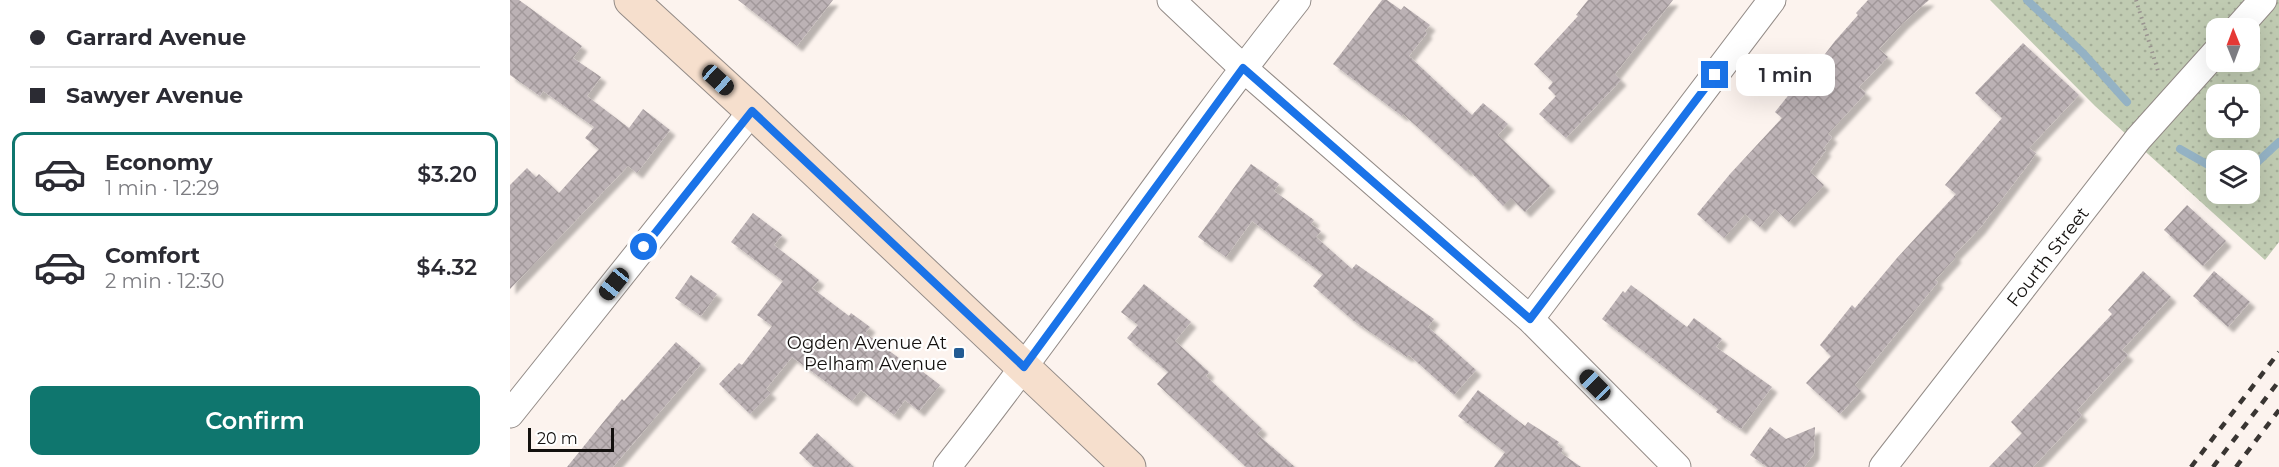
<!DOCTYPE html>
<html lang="en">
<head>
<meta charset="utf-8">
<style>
  body { margin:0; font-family:Montserrat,sans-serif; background:#f2f2f3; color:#2b2b33; height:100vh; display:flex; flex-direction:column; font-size:22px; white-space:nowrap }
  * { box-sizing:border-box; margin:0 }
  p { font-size:20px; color:#7c7c81 }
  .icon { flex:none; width:33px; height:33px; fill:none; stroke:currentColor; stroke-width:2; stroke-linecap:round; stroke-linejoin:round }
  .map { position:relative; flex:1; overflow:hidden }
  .panel { display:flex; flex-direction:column; background:#fff; width:510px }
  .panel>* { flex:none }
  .banner { display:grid; align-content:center; height:132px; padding:0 30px; background:#fff }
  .needle { width:39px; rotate:359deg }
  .tools { position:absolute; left:1696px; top:18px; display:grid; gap:12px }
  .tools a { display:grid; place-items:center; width:54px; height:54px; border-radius:12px; background:#fff; box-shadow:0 6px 24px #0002; font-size:30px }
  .scale { position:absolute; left:18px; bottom:15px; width:86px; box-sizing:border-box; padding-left:6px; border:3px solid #13100e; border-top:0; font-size:16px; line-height:21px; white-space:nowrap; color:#13100e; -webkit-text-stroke:4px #fff; paint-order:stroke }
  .end { position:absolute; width:27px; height:27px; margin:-14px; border:8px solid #1a73e8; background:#fff; box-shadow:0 0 0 3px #fff }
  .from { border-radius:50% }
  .bubble { position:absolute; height:42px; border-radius:12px; background:#fff; box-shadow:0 6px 24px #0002; font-size:20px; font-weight:600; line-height:42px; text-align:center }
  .car { position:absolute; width:18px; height:36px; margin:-18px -9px; border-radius:8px; box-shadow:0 0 4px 2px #0007; background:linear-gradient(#222 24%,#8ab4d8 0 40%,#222 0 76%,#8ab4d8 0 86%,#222 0) }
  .banner b { display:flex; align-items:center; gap:21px; height:57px; font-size:22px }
  .banner b+b { border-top:2px solid #e1e1e2 }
  .banner i { width:15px; height:15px; background:#2b2b33 }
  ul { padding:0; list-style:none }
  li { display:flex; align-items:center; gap:18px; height:84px; margin:0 12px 9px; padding:0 18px; border:3px solid transparent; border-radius:12px }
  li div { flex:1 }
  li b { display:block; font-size:22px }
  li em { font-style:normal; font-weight:600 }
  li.on { border-color:#0f766e }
  li>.icon { width:54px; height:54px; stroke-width:1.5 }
  .cta { display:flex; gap:12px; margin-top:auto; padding:12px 30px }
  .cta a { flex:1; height:69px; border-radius:12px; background:#0f766e; color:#fff; font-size:24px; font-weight:600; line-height:69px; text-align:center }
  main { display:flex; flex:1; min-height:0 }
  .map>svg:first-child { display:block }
  .grass { fill:url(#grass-dots); fill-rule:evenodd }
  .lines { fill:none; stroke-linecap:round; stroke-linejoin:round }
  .stream { stroke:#94b2c4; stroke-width:8 }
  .building { fill:url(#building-cross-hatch); filter:url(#shadow) }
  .street-casing { stroke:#938b87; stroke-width:29 }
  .secondary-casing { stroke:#938b87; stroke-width:35 }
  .path { stroke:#9a9490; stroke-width:4; stroke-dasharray:1.5 4.5; stroke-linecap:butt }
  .street { stroke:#fff; stroke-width:27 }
  .secondary { stroke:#f6dfcd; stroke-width:33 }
  .rail { stroke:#393532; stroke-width:4.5; stroke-dasharray:8 8; stroke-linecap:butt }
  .route { stroke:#1a73e8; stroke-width:8 }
  .poi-dot { fill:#225b93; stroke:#fff; stroke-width:2 }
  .labels { text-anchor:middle; stroke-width:4.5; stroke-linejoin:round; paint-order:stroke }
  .street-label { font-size:18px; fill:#13100e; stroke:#fff }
  .poi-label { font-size:18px; fill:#13100e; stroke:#fff; text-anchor:end }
</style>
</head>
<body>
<main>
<section class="panel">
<div class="banner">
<b><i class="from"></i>Garrard Avenue</b>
<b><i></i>Sawyer Avenue</b>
</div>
<ul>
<li class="on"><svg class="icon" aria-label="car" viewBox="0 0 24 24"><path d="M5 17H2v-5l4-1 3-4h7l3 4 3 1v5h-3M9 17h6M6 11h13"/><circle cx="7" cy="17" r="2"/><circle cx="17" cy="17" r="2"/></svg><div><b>Economy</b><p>1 min · 12:29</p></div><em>$3.20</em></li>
<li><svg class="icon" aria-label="car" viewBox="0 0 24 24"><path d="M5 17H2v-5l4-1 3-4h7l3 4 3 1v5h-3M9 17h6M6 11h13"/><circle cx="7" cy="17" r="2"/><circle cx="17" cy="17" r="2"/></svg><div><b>Comfort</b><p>2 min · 12:30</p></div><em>$4.32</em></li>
</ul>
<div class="cta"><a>Confirm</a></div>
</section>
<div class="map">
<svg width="1769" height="467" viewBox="0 0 1769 467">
  <defs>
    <pattern id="grass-dots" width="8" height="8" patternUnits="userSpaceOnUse" patternTransform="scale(1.5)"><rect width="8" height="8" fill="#c0cbb2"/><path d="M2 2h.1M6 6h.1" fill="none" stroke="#a4ad98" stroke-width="1.8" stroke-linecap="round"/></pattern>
    <pattern id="building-cross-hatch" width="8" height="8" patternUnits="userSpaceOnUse" patternTransform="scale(1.5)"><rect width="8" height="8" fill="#bcb2b5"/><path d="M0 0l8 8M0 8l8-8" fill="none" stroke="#a1989a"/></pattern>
    <filter id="shadow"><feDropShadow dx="5.5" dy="5.5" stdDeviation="1.5" flood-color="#0004"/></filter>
  </defs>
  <rect width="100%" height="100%" fill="#fcf3ee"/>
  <!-- grass -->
  <path class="grass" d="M1480,0H1769V242L1755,260L1585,106ZM1707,28H1740V62H1707ZM1707,94H1740V128H1707ZM1707,160H1740V194H1707Z"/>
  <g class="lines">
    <!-- stream -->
    <path class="stream" d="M1517,0L1573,53L1617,102
      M1670,149L1707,170
      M1740,169L1769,142"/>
  </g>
  <!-- building -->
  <path class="building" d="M0,0H9L72,46L63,58L91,77L77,96L119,128L133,109L160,130L127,173L118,166L0,289V185L17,168L26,177L29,174L49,193L89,149L75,138L84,127L33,91L30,96L0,75Z
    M228,0H323L287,46Z
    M872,0H877L891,10L894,6L920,25L915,31L917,33L899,56L962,115L973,103L998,124L988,135L1040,186L1015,212L1001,198L993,206L958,169L956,171L893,114L892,116L823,64Z
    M1078,0H1163L1105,74L1111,80L1056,138L1029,114L1046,96L1038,88L1043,82L1024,64L1068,16L1066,15Z
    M1358,0H1419L1393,23L1369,49L1378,57L1349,87L1356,93L1318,134L1322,137L1313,149L1316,150L1300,172L1314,185L1279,222L1265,209L1250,227L1235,214L1214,238L1187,214L1220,174L1272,118L1265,112L1289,82L1292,84L1325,41L1348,15L1346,13Z
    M1513,43L1569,95L1519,148L1526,153L1520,162L1470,228L1444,255L1446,257L1425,280L1428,282L1345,385L1351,391L1330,414L1296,383L1321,356L1310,345L1342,305L1345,308L1387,258L1446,194L1435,185L1492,118L1465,93Z
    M741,164L769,184L764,191L804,220L801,224L811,231L806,237L842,269L846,264L924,319L918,327L966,370L944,395L899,355L897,357L844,321L803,286L813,274L742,221L716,257L688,237Z
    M1677,205L1716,241L1693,266L1654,230Z
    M243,213L272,235L264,245L309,280L302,288L339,316L341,313L360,327L355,333L397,364L400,362L430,385L409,411L395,400L384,415L351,390L342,401L282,357L256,389L261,393L240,414L209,384L229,363L232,365L262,326L247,315L273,281L221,242Z
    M1633,271L1661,297L1612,350L1618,355L1567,410L1572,415L1523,467H1479L1512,433L1501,422L1602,314L1598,310Z
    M1704,271L1740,302L1718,327L1683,296Z
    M181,275L207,294L191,316L165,298Z
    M634,284L681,322L665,341L699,372L696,376L752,429L747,434L785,467H736L647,384L658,372L617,338L628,325L611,312Z
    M1121,285L1177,327L1184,318L1212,339L1206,347L1262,387L1231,429L1206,412L1208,409L1092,319L1113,291L1115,293Z
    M166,342L191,364L103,467H57L112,399L114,401Z
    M968,390L1015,426L1018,422L1049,442L1047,445L1053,449L1051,453L1071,467H984L995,452L948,416Z
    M1260,427L1276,439L1305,427L1304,454L1294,467H1257L1240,455Z
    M307,433L344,467H304L289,453Z"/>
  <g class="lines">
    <defs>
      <path id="street" d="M661,0L733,68L1020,319L1167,467
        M1728,28L1753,0
        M1020,319L1262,0
        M0,414L242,111
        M437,467C558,314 666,152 787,0
        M1373,467L1628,139L1707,51"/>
      <path id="secondary" d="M121,0L242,111L619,467"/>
    </defs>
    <!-- street casing -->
    <use href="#street" class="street-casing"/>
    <!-- secondary casing -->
    <use href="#secondary" class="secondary-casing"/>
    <!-- path -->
    <path class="path" d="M1626,0L1649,74"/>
    <!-- street -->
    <use href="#street" class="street"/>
    <!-- secondary -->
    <use href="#secondary" class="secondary"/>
    <!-- rail -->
    <path class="rail" d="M1681,467L1769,352
      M1703,467L1769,381
      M1726,467L1769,410"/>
  </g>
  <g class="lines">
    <!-- route -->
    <path class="route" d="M134,247L242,111L514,367L733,68L1020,319L1205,75"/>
  </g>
  <!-- markers -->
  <rect class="poi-dot" x="443" y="347" width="12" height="12" rx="3"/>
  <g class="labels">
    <!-- street labels -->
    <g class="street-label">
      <text transform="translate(1538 257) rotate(-52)" y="6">Fourth Street</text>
    </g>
    <!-- poi labels -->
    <g class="poi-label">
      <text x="437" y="349">Ogden Avenue At<tspan x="437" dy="21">Pelham Avenue</tspan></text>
    </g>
  </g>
</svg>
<div class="tools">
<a><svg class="needle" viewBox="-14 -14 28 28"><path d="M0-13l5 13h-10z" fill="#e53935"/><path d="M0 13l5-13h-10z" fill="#7c7c81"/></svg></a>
<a><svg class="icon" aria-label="locate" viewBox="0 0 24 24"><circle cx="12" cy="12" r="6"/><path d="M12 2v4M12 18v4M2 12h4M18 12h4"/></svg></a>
<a><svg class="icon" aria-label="layers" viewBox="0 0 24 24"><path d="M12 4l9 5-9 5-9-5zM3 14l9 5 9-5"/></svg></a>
</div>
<div class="scale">20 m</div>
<i class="end from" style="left:134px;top:247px"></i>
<i class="end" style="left:1205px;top:75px"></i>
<div class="bubble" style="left:1226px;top:54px;width:99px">1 min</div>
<i class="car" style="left:208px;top:80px;rotate:132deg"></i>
<i class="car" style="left:104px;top:284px;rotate:219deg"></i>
<i class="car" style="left:1085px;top:385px;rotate:315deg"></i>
</div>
</main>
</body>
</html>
